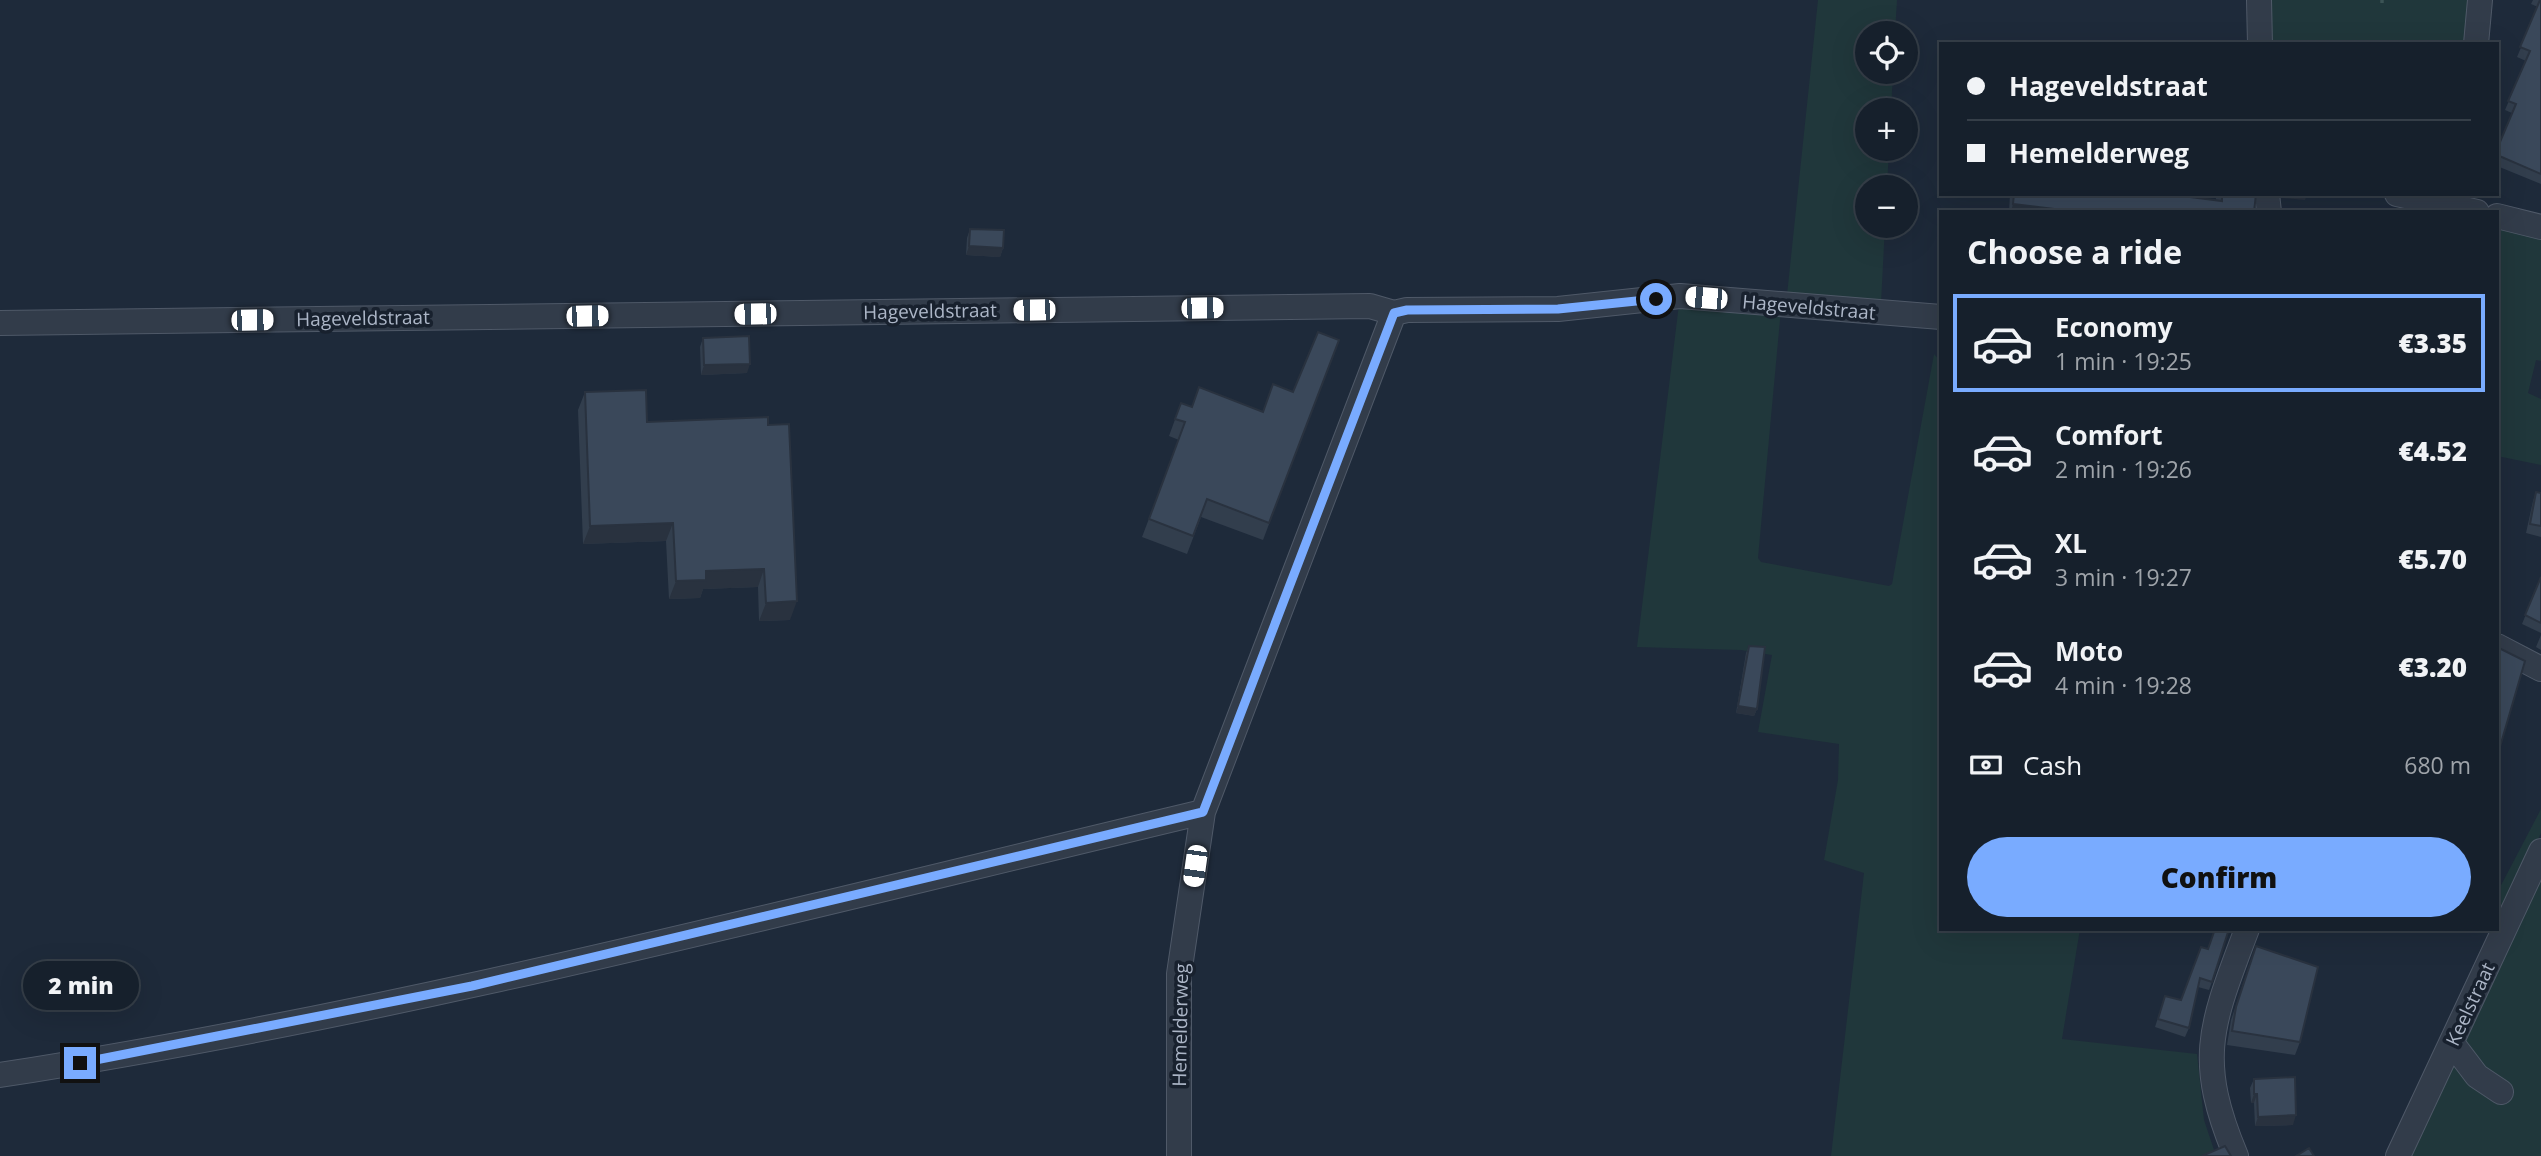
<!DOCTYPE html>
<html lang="en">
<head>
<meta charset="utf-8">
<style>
  body { margin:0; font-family:"Open Sans",sans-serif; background:#232d38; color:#f1f3f6; height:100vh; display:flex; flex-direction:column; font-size:26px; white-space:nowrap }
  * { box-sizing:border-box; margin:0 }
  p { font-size:23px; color:#9ea3a9 }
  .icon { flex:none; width:38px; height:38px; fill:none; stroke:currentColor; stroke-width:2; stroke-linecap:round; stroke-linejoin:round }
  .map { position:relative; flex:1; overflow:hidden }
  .panel { position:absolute; left:1939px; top:210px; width:560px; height:721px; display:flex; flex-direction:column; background:#16202c; border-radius:0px; box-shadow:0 7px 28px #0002,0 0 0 2px #353e48 }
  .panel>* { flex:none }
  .top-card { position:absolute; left:1939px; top:42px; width:560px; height:154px; border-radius:0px; box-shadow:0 7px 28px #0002,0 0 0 2px #353e48; display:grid; align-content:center; height:154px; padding:0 28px; background:#16202c }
  .controls { position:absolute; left:1855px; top:21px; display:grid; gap:14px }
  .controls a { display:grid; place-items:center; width:63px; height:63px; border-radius:50%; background:#16202c; box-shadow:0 7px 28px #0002,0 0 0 2px #353e48; font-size:35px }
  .end { position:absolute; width:32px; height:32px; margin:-16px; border:9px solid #79abff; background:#111; box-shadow:0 0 0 4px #111 }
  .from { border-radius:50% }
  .bubble { position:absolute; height:49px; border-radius:24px; background:#16202c; box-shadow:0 7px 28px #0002,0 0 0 2px #353e48; font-size:23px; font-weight:800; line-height:49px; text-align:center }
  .car { position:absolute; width:21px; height:42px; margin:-21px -10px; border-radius:9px; box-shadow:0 0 5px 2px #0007; background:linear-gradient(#fff 24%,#345 0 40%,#fff 0 76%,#345 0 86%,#fff 0) }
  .top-card b { display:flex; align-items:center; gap:24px; height:66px; font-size:26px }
  .top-card b+b { border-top:2px solid #353e48 }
  .top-card i { width:18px; height:18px; background:#f1f3f6 }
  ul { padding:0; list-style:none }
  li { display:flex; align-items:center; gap:21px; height:98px; margin:0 14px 10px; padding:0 14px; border:4px solid transparent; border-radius:0px }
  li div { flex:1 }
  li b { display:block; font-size:26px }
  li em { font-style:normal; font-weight:800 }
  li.selected { border-color:#79abff }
  li>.icon { width:63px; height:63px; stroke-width:1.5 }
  h2 { padding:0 28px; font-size:32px; line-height:84px }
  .pay { display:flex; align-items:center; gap:18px; height:77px; padding:0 28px; font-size:26px }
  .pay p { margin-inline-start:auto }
  .cta { display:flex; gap:14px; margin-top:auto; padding:14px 28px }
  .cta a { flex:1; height:80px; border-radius:42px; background:#79abff; color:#111; font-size:28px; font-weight:800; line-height:80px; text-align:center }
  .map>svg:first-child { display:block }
  .green { fill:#20373b }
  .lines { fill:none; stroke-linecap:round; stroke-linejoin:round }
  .minor-casing { stroke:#4f5968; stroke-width:26 }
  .path { stroke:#3b5355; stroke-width:3.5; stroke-dasharray:5 5; stroke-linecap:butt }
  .minor { stroke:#323c4a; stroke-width:24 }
  .wall { fill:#323e4d }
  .shaded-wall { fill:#29323f }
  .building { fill:#3a485a; stroke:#29323f; stroke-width:2 }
  .route { stroke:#79abff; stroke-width:9 }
  .labels { text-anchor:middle; stroke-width:7; stroke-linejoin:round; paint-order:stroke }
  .street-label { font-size:19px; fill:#acb6c7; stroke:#18212e }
</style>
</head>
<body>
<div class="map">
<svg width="2541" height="1156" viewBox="0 0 2541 1156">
  <rect width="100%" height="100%" fill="#1e2a3a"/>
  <!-- green -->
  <path class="green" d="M1818,0H1897L1895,33H1867V72H1893L1891,110H1867V149H1889L1887,187H1867V226H1885L1881,303L1787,295Z
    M2270,0H2471L2467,44H2271Z
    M2497,222L2541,236V361L2536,360L2528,393L2541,399V465L2497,456Z
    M1679,304L1781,309L1758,558L1761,562L1889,586L1892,584L1934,354L1941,362V929H2080L2062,1039L2197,1054L2204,1120L2214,1150L2203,1156H1831L1864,873L1824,860L1838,780L1839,744L1758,732L1772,655L1741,650L1637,647Z
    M2541,809V833L2507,908L2497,910V893Z
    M2541,876V1156H2411Z"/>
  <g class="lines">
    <defs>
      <path id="minor" d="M2259,0L2260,44
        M2476,44L2480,0
        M2267,194L2269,212
        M2397,194L2477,212
        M2497,216L2541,227
        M0,323L1370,306L1394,313L1407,310L1558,309L1680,296L1941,317
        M2497,646L2541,669
        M2452,1043L2477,1076L2501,1092
        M0,1075C406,1012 804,907 1203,812
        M1179,1156V974L1203,812L1394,313
        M2236,1156C2195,1058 2211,1025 2247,929
        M2398,1156L2541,851"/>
    </defs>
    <!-- minor casing -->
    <use href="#minor" class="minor-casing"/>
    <!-- path -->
    <path class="path" d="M2382,3V0"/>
    <!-- minor -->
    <use href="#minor" class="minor"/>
  </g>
  <!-- wall -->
  <path class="wall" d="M2533,0H2541V184L2497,166V149L2512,113L2505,110L2526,61L2517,57L2538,7L2531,4Z
    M2010,194H2191V197L2216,200V194H2256L2254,212H2009Z
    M970,229L1003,248L1000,257L966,255L967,238Z
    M703,338L747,373L701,375L700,347Z
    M1339,340L1263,540L1201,517L1187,554L1142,537L1179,440L1169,436L1181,403L1192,407L1263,412L1293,392Z
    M585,392L647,422L768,425L790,620L759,621L758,587L703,589L700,598L669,599L666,541L583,544L578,410Z
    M2536,492L2541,493V537L2526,533L2533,501Z
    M2541,577V633L2522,624Z
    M2541,635V650L2536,647Z
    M1749,646L1757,709L1754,716L1736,713L1746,653Z
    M2287,929H2298L2297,933Z
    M2208,949L2212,982L2209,990L2198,987L2189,1028L2185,1037L2155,1027L2165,996L2181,1000Z
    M2251,960L2300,1042L2295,1055L2227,1045L2231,1020Z
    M2254,1079L2293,1125L2255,1126L2254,1103H2251L2250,1088Z"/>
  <!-- shaded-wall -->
  <path class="shaded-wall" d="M2284,194H2307L2305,200L2282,198Z
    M2013,204L2055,209L2054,212H2011Z
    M969,246L1003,248L1000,257L966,255Z
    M750,364L747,373L701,375L704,365Z
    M673,523L666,541L583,544L590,526Z
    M764,569L758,587L703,589L700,598L669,599L676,581L706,571Z
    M797,601L790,620L759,621L766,603Z
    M1738,706L1757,709L1754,716L1736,713Z
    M2254,1094H2257L2254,1103H2251Z
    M2296,1115L2293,1125L2255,1126L2258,1117Z"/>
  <!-- building -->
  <path class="building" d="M2540,0H2541V174L2497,155V149L2516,104L2508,101L2530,51L2520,47Z
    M2014,194H2191V197L2222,201V194H2256L2254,212H2054L2055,209L2013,204Z
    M970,229L1004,230L1003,248L969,246Z
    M1318,332L1339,340L1269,523L1207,499L1193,536L1149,519L1185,422L1175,419L1181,403L1192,407L1199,387L1263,412L1273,384L1293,392Z
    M749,336L750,364L704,365L703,338Z
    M646,390L647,422L768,417V425L789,424L797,601L766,603L764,569L706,571V580L676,581L673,523L590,526L585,392Z
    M2536,492L2541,493V526L2530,524Z
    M2541,577V623L2525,615Z
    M1749,646L1765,647L1757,709L1738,706Z
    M2497,647L2525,661L2497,757Z
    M2215,929H2229L2212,982L2200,978L2189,1028L2158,1019L2165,996L2181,1000L2201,947L2208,949Z
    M2256,946L2318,967L2300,1042L2232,1031L2236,1007Z
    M2295,1077L2296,1115L2258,1117L2257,1094H2254V1079Z
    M2225,1146L2231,1156H2202Z
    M2309,1148L2314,1156H2296Z"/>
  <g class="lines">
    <!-- route -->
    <path class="route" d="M80,1063L472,986L1203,812L1394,313L1407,310L1558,309L1656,299"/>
  </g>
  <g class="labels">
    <!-- street labels -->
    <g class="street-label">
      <text transform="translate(1809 307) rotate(5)" y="7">Hageveldstraat</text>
      <text transform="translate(930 311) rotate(-1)" y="7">Hageveldstraat</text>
      <text transform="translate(363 318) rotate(-1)" y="7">Hageveldstraat</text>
      <text transform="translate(2470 1004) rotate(-65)" y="7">Keelstraat</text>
      <text transform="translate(1180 1025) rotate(-89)" y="7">Hemelderweg</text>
    </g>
  </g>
</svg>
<div class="controls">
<a><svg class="icon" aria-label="locate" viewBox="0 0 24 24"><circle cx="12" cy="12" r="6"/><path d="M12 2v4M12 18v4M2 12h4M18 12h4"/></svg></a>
<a>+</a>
<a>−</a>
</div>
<i class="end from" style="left:1656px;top:299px"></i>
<i class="end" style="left:80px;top:1063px"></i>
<div class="bubble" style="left:23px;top:961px;width:116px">2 min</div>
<i class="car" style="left:1706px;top:298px;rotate:275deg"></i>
<i class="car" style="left:1202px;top:308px;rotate:89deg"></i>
<i class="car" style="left:1034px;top:310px;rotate:269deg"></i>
<i class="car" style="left:755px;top:314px;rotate:269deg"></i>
<i class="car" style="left:587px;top:316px;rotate:89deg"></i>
<i class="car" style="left:252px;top:320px;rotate:89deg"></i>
<i class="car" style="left:1195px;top:866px;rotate:188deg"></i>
<div class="top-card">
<b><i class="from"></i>Hageveldstraat</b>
<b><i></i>Hemelderweg</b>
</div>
<section class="panel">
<h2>Choose a ride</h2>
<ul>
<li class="selected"><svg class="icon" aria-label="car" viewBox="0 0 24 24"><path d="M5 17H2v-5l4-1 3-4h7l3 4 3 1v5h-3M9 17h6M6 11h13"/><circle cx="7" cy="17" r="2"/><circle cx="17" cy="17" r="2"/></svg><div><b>Economy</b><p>1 min · 19:25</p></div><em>€3.35</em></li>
<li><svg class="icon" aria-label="car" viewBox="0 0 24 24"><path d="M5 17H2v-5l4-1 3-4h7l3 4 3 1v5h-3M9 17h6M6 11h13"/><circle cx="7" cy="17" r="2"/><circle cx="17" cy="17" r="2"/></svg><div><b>Comfort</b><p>2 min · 19:26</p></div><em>€4.52</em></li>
<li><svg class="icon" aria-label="car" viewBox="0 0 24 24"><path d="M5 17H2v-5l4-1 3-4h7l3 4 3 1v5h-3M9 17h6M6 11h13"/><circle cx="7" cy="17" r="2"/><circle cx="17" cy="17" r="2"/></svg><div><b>XL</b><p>3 min · 19:27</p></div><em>€5.70</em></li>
<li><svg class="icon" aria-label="car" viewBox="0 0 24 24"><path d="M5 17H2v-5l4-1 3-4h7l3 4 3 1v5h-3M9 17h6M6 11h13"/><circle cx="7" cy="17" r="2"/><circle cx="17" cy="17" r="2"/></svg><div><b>Moto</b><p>4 min · 19:28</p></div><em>€3.20</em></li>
</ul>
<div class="pay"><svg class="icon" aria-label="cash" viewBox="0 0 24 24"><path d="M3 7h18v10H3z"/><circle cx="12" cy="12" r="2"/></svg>Cash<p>680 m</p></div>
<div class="cta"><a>Confirm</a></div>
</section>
</div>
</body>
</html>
